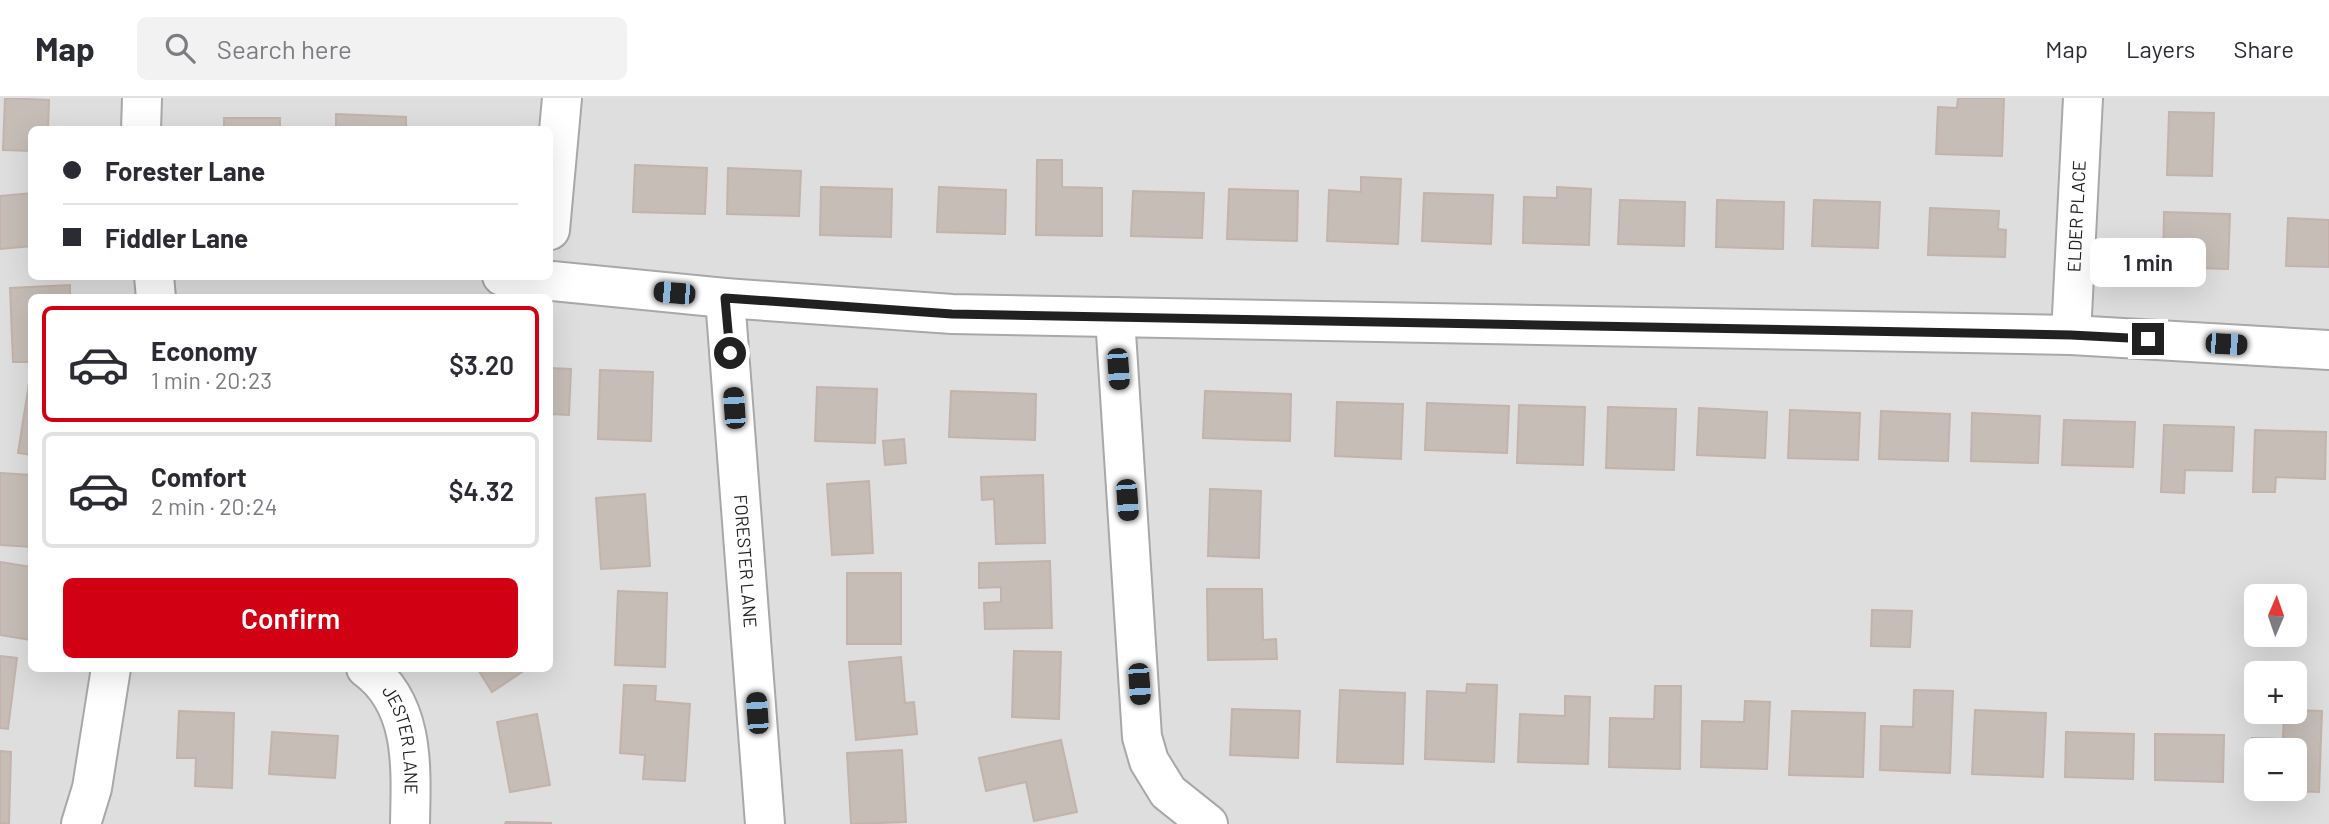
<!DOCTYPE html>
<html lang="en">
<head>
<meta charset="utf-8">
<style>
  body { margin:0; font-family:Barlow,sans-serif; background:#f2f2f3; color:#2b2b33; height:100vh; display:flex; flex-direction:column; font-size:26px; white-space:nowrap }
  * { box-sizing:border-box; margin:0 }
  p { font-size:23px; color:#7c7c81 }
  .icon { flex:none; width:38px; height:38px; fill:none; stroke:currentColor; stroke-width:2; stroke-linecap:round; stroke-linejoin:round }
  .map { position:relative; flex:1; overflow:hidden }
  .drawer { position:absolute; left:28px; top:196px; width:525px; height:378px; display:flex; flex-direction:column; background:#fff; border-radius:10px; box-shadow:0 7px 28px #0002 }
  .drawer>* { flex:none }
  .hud { position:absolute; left:28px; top:28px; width:525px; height:154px; border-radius:10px; box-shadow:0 7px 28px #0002; display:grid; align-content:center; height:154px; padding:0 35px; background:#fff }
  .needle { width:46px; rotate:2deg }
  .fabs { position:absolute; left:2244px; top:486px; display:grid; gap:14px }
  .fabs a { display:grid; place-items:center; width:63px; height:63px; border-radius:10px; background:#fff; box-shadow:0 7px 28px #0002; font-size:35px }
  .end { position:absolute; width:32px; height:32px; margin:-16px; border:9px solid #212121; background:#fff; box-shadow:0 0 0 4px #fff }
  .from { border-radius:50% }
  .bubble { position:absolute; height:49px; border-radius:10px; background:#fff; box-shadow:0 7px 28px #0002; font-size:23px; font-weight:600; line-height:49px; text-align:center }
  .car { position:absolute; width:21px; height:42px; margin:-21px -10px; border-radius:9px; box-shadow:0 0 5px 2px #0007; background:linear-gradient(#222 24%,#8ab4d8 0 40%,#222 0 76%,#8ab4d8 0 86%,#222 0) }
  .hud b { display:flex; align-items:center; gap:24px; height:66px; font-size:26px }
  .hud b+b { border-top:2px solid #e1e1e2 }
  .hud i { width:18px; height:18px; background:#2b2b33 }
  ul { padding:12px 0 0; list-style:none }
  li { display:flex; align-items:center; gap:21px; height:116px; margin:0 14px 10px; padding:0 21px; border:4px solid #e1e1e2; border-radius:10px }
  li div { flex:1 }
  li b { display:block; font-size:26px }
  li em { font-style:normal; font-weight:600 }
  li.selected { border-color:#d20013 }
  li>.icon { width:63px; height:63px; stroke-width:1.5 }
  .primary-button { display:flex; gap:14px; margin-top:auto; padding:14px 35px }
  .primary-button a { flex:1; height:80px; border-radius:10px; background:#d20013; color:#fff; font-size:28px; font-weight:600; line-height:80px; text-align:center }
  header { display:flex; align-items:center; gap:42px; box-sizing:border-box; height:98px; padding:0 35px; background:#fff; border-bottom:2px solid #e1e1e2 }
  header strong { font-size:33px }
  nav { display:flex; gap:38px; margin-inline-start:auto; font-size:24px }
  .search { width:490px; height:63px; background:#f2f2f3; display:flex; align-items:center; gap:18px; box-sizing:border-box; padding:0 24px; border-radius:10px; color:#7c7c81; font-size:26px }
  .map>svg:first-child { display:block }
  .residential { fill:#dfdede; fill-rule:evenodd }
  .building { fill:#c6bdb7; stroke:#c3b3aa; stroke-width:2; fill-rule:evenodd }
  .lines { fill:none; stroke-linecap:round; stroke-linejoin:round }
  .street-casing { stroke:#a8a8a8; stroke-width:42 }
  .street { stroke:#fff; stroke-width:38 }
  .route { stroke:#212121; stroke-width:9 }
  .labels { text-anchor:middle; stroke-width:7; stroke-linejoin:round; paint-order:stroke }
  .street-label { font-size:18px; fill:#212121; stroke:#fff }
</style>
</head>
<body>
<header>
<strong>Map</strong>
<div class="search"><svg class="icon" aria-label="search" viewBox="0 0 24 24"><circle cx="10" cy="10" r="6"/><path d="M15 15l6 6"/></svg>Search here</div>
<nav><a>Map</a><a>Layers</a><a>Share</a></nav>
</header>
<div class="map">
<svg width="2329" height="726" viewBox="0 0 2329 726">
  <rect width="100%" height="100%" fill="#f1ede8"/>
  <!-- residential -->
  <path class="residential" d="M0,0H2329V726H0ZM32,32H550V178H32ZM32,200H550V570H32ZM2256,499H2294V537H2256ZM2256,576H2294V614H2256ZM2256,653H2294V691H2256Z"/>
  <!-- building -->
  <path class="building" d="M5,0L49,2L48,32H32V53L3,52Z
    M1958,0H2004L2002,58L1936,56L1938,9L1957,10Z
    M2169,14L2214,15L2212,78L2167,77Z
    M336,16L406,19V32H336Z
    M224,20H280V32H224Z
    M1037,62H1062V89L1102,90V138L1036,137Z
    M635,67L707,70L705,116L633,114Z
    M728,70L801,73L799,118L727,116Z
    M1361,79L1401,81L1398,146L1327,143L1329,92L1361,94Z
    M821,89L892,91L891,139L820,137Z
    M939,89L1006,92L1005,136L937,134Z
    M1557,89L1591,91L1589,147L1523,145L1524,99L1557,100Z
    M1229,91L1298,93L1297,143L1227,141Z
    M1133,93L1204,95L1202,140L1131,138Z
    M32,95V148L0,151V98Z
    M1424,95L1493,97L1491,146L1422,143Z
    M1620,102L1685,104L1684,148L1618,146Z
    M1717,102L1784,104L1783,151L1716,149Z
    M1814,102L1880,104L1878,150L1812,148Z
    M1930,110L1999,113L1998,131L2006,132L2005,159L1928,157Z
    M2164,114L2230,116L2228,171L2163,169Z
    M2288,120L2329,122V169L2286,168Z
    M70,187V200H32V264H13L10,190Z
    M550,270L571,271L569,317L550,316Z
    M600,272L653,274L651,343L598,341Z
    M29,285L32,286V357L18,355Z
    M817,289L877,291L875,345L815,343Z
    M951,293L1036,296L1035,342L949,339Z
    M1205,293L1291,296L1290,343L1203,340Z
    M1337,304L1403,306L1401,361L1335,358Z
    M1427,305L1509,308L1507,355L1425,352Z
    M1519,307L1585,309L1583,367L1517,365Z
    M1608,309L1676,311L1674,372L1606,370Z
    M1699,310L1767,314L1765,360L1697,357Z
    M1790,312L1860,315L1858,362L1788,360Z
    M1881,313L1950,316L1948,363L1879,361Z
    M1972,315L2040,318L2038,365L1971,363Z
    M2064,322L2135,324L2133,369L2062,367Z
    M2164,327L2234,329L2232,373L2185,372L2184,395L2161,394Z
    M2255,332L2326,334L2325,381L2276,379L2275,394H2253Z
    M904,341L906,365L885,367L883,343Z
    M0,375L32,377V449L0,447Z
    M1043,377L1045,445L996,446L994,401L982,402L981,379Z
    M869,383L873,455L832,457L827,386Z
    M1210,391L1261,393L1259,460L1208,458Z
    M645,396L650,468L601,471L596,400Z
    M1050,463L1052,530L985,531L984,505L1001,504V489L979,490V465Z
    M0,464L32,469L31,542L0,537Z
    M847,475H901V546H847Z
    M1207,491H1262L1263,542L1276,541L1277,561L1208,562Z
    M618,493L667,495L665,569L615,567Z
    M1872,512L1912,513L1910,549L1871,548Z
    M1014,553L1061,554L1059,621L1012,619Z
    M0,558L17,560L8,631L0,630Z
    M901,559L905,605L914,604L917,636L856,642L849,564Z
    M477,570H528L492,594Z
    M1467,586L1497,587L1494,664L1425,661L1427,593L1466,595Z
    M624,587L656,588L655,603L690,606L685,683L643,681L645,657L620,655Z
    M1655,588H1681L1680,671L1609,669L1610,620L1654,621Z
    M1340,592L1405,595L1403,666L1337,664Z
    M1914,592L1953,593L1950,675L1880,672L1881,628L1913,629Z
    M1565,598L1590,599L1588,666L1518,664L1520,616L1565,618Z
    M1745,603L1770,604L1767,671L1701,669L1702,623L1744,624Z
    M1232,611L1300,613L1298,660L1230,657Z
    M1975,612L2046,615L2043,679L1972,676Z
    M2294,612L2322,613L2319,694L2250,692L2252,640L2283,641L2284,614H2294ZM2256,653H2294V691H2256Z
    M179,613L234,615L232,690L195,688L196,660H177Z
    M1792,613L1865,615L1863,679L1789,677Z
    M537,616L550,687L510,694L497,624Z
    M272,634L338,638L335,680L269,676Z
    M2066,634L2134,636L2133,681L2065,679Z
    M2155,636L2224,637L2223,684L2155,682Z
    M1061,642L1077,714L1034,723L1026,684L986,693L979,660Z
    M902,652L906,724L851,726L847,655Z
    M0,653L11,654L9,726L0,725Z
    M506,724L551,725V726H505Z"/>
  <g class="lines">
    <defs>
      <g id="street">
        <path d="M141,32L142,0"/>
        <path d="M550,132L562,0"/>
        <path d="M154,178L156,200"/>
        <path d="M502,178L725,200L952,216L2071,237L2329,252"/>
        <path id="s1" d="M725,200L765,726"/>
        <path d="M1115,219L1142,639L1149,663L1168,694L1208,726"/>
        <path id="s2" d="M2071,237L2083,0"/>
        <path id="s3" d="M366,570C416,606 411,672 410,726"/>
        <path d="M81,726L92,690L111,570"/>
      </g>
    </defs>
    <!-- street casing -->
    <use href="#street" class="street-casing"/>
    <!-- street -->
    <use href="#street" class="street"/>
  </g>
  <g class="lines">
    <!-- route -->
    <path class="route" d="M730,255L725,200L952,216L2071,237L2148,241"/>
  </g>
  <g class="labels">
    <!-- street labels -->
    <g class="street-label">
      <text dy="6" stroke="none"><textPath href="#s2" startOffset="119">ELDER PLACE</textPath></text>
      <text dy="6" stroke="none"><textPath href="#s1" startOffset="264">FORESTER LANE</textPath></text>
      <text dy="6" stroke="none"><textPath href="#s3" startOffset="84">JESTER LANE</textPath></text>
    </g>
  </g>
</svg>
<div class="fabs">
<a><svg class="needle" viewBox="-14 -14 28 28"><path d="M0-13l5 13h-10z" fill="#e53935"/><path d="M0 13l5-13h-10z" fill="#7c7c81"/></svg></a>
<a>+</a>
<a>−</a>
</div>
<i class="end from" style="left:730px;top:255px"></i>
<i class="end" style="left:2148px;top:241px"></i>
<div class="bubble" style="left:2090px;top:140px;width:116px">1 min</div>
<i class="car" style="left:674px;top:195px;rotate:275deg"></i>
<i class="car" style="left:2226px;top:246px;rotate:93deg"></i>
<i class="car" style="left:1118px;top:271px;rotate:176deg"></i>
<i class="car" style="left:734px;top:310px;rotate:356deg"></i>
<i class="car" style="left:1127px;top:402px;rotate:176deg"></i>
<i class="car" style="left:1139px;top:586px;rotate:176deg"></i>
<i class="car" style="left:757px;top:615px;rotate:356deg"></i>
<div class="hud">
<b><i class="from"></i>Forester Lane</b>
<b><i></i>Fiddler Lane</b>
</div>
<section class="drawer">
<ul>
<li class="selected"><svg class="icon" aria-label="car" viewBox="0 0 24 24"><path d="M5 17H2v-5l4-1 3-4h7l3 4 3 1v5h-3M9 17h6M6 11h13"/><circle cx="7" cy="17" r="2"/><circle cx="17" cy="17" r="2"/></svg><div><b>Economy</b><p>1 min · 20:23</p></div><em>$3.20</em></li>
<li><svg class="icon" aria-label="car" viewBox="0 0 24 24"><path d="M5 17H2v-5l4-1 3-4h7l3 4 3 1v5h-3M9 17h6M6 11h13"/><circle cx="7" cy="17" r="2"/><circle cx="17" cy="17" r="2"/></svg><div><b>Comfort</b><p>2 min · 20:24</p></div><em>$4.32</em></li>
</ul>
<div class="primary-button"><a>Confirm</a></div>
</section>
</div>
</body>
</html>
